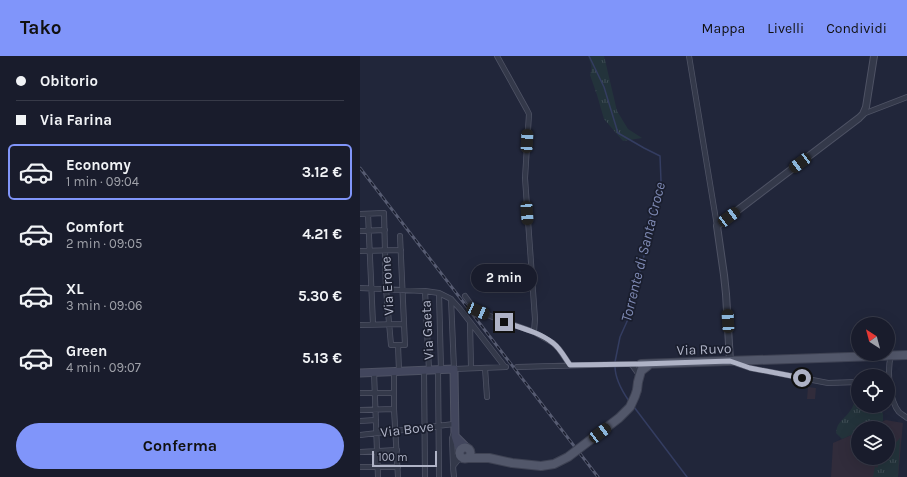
<!DOCTYPE html>
<html lang="it">
<head>
<meta charset="utf-8">
<style>
  body { margin:0; font-family:Karla,sans-serif; background:#262938; color:#f1f3f6; height:100vh; display:flex; flex-direction:column; font-size:15px; white-space:nowrap }
  * { box-sizing:border-box; margin:0 }
  p { font-size:13px; color:#9fa1a9 }
  .icon { flex:none; width:22px; height:22px; fill:none; stroke:currentColor; stroke-width:2; stroke-linecap:round; stroke-linejoin:round }
  .map { position:relative; flex:1; overflow:hidden }
  .details { display:flex; flex-direction:column; background:#191c2c; width:360px }
  .details>* { flex:none }
  .guide { display:grid; align-content:center; height:88px; padding:0 16px; background:#191c2c }
  .needle { width:26px; rotate:324deg }
  .tools { position:absolute; left:491px; top:261px; display:grid; gap:8px }
  .tools a { display:grid; place-items:center; width:44px; height:44px; border-radius:50%; background:#191c2c; box-shadow:0 4px 16px #0002,0 0 0 1px #373a48; font-size:20px }
  .scale { position:absolute; left:12px; bottom:10px; width:65px; box-sizing:border-box; padding-left:4px; border:2px solid #afb3c6; border-top:0; font-size:11px; line-height:14px; white-space:nowrap; color:#afb3c6; -webkit-text-stroke:3px #1a1e2e; paint-order:stroke }
  .end { position:absolute; width:18px; height:18px; margin:-9px; border:5px solid #afb3c6; background:#111; box-shadow:0 0 0 2px #111 }
  .from { border-radius:50% }
  .bubble { position:absolute; height:28px; border-radius:14px; background:#191c2c; box-shadow:0 4px 16px #0002,0 0 0 1px #373a48; font-size:13px; font-weight:700; line-height:28px; text-align:center }
  .car { position:absolute; width:12px; height:24px; margin:-12px -6px; border-radius:5px; box-shadow:0 0 3px 1px #0007; background:linear-gradient(#222 24%,#8ab4d8 0 40%,#222 0 76%,#8ab4d8 0 86%,#222 0) }
  .guide b { display:flex; align-items:center; gap:14px; height:38px; font-size:15px }
  .guide b+b { border-top:1px solid #373a48 }
  .guide i { width:10px; height:10px; background:#f1f3f6 }
  ul { padding:0; list-style:none }
  li { display:flex; align-items:center; gap:12px; height:56px; margin:0 8px 6px; padding:0 8px; border:2px solid transparent; border-radius:6px }
  li div { flex:1 }
  li b { display:block; font-size:15px }
  li em { font-style:normal; font-weight:700 }
  li.active { border-color:#8095fa }
  li>.icon { width:36px; height:36px; stroke-width:1.5 }
  .primary-button { display:flex; gap:8px; margin-top:auto; padding:8px 16px }
  .primary-button a { flex:1; height:46px; border-radius:24px; background:#8095fa; color:#111; font-size:16px; font-weight:700; line-height:46px; text-align:center }
  header { display:flex; align-items:center; gap:24px; box-sizing:border-box; height:56px; padding:0 20px; background:#8095fa; color:#111 }
  header strong { font-size:19px }
  nav { display:flex; gap:22px; margin-inline-start:auto; font-size:14px }
  main { display:flex; flex:1; min-height:0 }
  .map>svg:first-child { display:block }
  .medical { fill:#312c3b }
  .grass { fill:url(#grass-tufts) }
  .lines { fill:none; stroke-linecap:round; stroke-linejoin:round }
  .stream { stroke:#343d61; stroke-width:1.5 }
  .minor-casing { stroke:#4f5365; stroke-width:6 }
  .tertiary-casing { stroke:#4f5365; stroke-width:8 }
  .secondary-casing { stroke:#4f5365; stroke-width:9 }
  .primary-casing { stroke:#3e4253; stroke-width:10 }
  .minor { stroke:#34394a; stroke-width:4.5 }
  .tertiary { stroke:#34394a; stroke-width:6 }
  .secondary { stroke:#42465d; stroke-width:7 }
  .primary { stroke:#52576a; stroke-width:8 }
  .rail-casing { stroke:#565b71; stroke-width:3 }
  .rail { stroke:#1a1e2e; stroke-width:1.5; stroke-dasharray:4.5; stroke-linecap:butt }
  .primary-bridge-casing { stroke:#3e4253; stroke-width:10; stroke-linecap:butt }
  .primary-bridge { stroke:#52576a; stroke-width:8 }
  .route { stroke:#afb3c6; stroke-width:5 }
  .labels { text-anchor:middle; stroke-width:3.5; stroke-linejoin:round; paint-order:stroke }
  .street-label { font-size:14px; fill:#afb3c6; stroke:#1a1e2e }
  .water-label { font-size:15px; font-style:italic; fill:#7e89b3; stroke:#1a1e2e }
</style>
</head>
<body>
<header>
<strong>Tako</strong>
<nav><a>Mappa</a><a>Livelli</a><a>Condividi</a></nav>
</header>
<main>
<section class="details">
<div class="guide">
<b><i class="from"></i>Obitorio</b>
<b><i></i>Via Farina</b>
</div>
<ul>
<li class="active"><svg class="icon" aria-label="car" viewBox="0 0 24 24"><path d="M5 17H2v-5l4-1 3-4h7l3 4 3 1v5h-3M9 17h6M6 11h13"/><circle cx="7" cy="17" r="2"/><circle cx="17" cy="17" r="2"/></svg><div><b>Economy</b><p>1 min · 09:04</p></div><em>3.12 €</em></li>
<li><svg class="icon" aria-label="car" viewBox="0 0 24 24"><path d="M5 17H2v-5l4-1 3-4h7l3 4 3 1v5h-3M9 17h6M6 11h13"/><circle cx="7" cy="17" r="2"/><circle cx="17" cy="17" r="2"/></svg><div><b>Comfort</b><p>2 min · 09:05</p></div><em>4.21 €</em></li>
<li><svg class="icon" aria-label="car" viewBox="0 0 24 24"><path d="M5 17H2v-5l4-1 3-4h7l3 4 3 1v5h-3M9 17h6M6 11h13"/><circle cx="7" cy="17" r="2"/><circle cx="17" cy="17" r="2"/></svg><div><b>XL</b><p>3 min · 09:06</p></div><em>5.30 €</em></li>
<li><svg class="icon" aria-label="car" viewBox="0 0 24 24"><path d="M5 17H2v-5l4-1 3-4h7l3 4 3 1v5h-3M9 17h6M6 11h13"/><circle cx="7" cy="17" r="2"/><circle cx="17" cy="17" r="2"/></svg><div><b>Green</b><p>4 min · 09:07</p></div><em>5.13 €</em></li>
</ul>
<div class="primary-button"><a>Conferma</a></div>
</section>
<div class="map">
<svg width="547" height="421" viewBox="0 0 547 421">
  <defs>
    <pattern id="grass-tufts" width="24" height="20" patternUnits="userSpaceOnUse"><rect width="24" height="20" fill="#23333b"/><path d="M3 7l-1-3M5 7V3M7 7l1-3M15 17l-1-3M17 17v-4M19 17l1-3" fill="none" stroke="#404e56"/></pattern>
  </defs>
  <rect width="100%" height="100%" fill="#21263a"/>
  <!-- medical -->
  <path class="medical" d="M448,331L456,332L455,343H447Z
    M526,364L543,367L538,421H471L473,387L498,376V402H528V372H507Z"/>
  <!-- grass -->
  <path class="grass" d="M228,0H244L245,4L257,55L268,73L282,82L263,85L244,63L237,39L230,19C233,11 231,8 228,0Z
    M497,340H498V350H519L523,358V365L508,372H498V376L482,383L476,377C477,365 484,364 490,355C493,351 495,345 497,340Z
    M540,382L538,421H513L515,410L517,412L518,410L517,408L522,402H528V395Z"/>
  <g class="lines">
    <!-- stream -->
    <path class="stream" d="M229,0L244,31L258,77L284,92L300,100L301,125L292,158L289,165L287,189L274,237L269,261L260,281L255,306
      M255,310C255,322 262,335 269,345
      M274,351L327,421"/>
    <defs>
      <path id="minor" d="M137,0L167,54L169,58L165,122L175,263L174,276
        M329,0L357,170
        M503,58L547,41
        M0,158L24,157L26,233L31,289H45L40,180
        M8,158L13,268
        M0,175L25,174
        M0,195L41,194
        M0,232L65,235L79,237L91,243L100,253L145,311
        M65,235L69,314
        M79,237L81,314
        M105,240L113,251L118,255L135,262L174,276L193,287L199,293L210,309
        M91,243L94,313L146,311
        M110,267L111,312
        M0,269L44,268
        M38,289L39,315
        M531,299C527,314 529,344 539,356C541,358 545,360 547,362
        M375,307L390,312L468,327L498,326
        M269,308L272,309L277,316
        M157,311L266,308H281
        M125,312L127,341
        M64,314L65,421
        M78,314L79,421
        M34,315V353L38,421
        M14,316L18,421
        M0,337H34
        M0,354L34,353
        M0,365L16,364
        M0,379L94,368
        M0,396L37,394
        M93,409L92,382L94,377
        M94,409L98,404L103,402
        M0,411H38
        M94,421C93,410 91,405 100,397"/>
      <path id="tertiary" d="M370,305L366,238L364,219L357,170L499,62L503,58L506,51L514,0"/>
      <path id="secondary" d="M0,317L94,313L95,380L100,396
        M96,381L107,392"/>
      <path id="primary" d="M281,308L547,299
        M277,334L278,326L281,315L290,308
        M99.5 397a5.5 5.5 0 1 1 11 0a5.5 5.5 0 1 1-11 0Z
        M107,402H129L152,407L181,410"/>
    </defs>
    <!-- minor casing -->
    <use href="#minor" class="minor-casing"/>
    <!-- tertiary casing -->
    <use href="#tertiary" class="tertiary-casing"/>
    <!-- secondary casing -->
    <use href="#secondary" class="secondary-casing"/>
    <!-- primary casing -->
    <use href="#primary" class="primary-casing"/>
    <!-- minor -->
    <use href="#minor" class="minor"/>
    <!-- tertiary -->
    <use href="#tertiary" class="tertiary"/>
    <!-- secondary -->
    <use href="#secondary" class="secondary"/>
    <!-- primary -->
    <use href="#primary" class="primary"/>
    <defs>
      <path id="rail" d="M0,112L238,421"/>
    </defs>
    <!-- rail casing -->
    <use href="#rail" class="rail-casing"/>
    <!-- rail -->
    <use href="#rail" class="rail"/>
    <defs>
      <path id="primary-bridge" d="M181,410L194,408L208,401L259,362L270,351L275,340L277,334"/>
    </defs>
    <!-- primary-bridge casing -->
    <use href="#primary-bridge" class="primary-bridge-casing"/>
    <!-- primary-bridge -->
    <use href="#primary-bridge" class="primary-bridge"/>
  </g>
  <g class="lines">
    <!-- route -->
    <path class="route" d="M144,266C161,272 179,276 193,287C200,292 205,302 210,309L281,308L370,305L390,312L442,322"/>
  </g>
  <g class="labels">
    <!-- street labels -->
    <g class="street-label">
      <text transform="translate(27 230) rotate(-93)" y="5">Via Erone</text>
      <text transform="translate(67 274) rotate(-93)" y="5">Via Gaeta</text>
      <text transform="translate(344 293) rotate(-2)" y="5">Via Ruvo</text>
      <text transform="translate(47 373) rotate(-7)" y="5">Via Bove</text>
    </g>
    <!-- water labels -->
    <g class="water-label">
      <text transform="translate(283 196) rotate(-76)" y="5">Torrente di Santa Croce</text>
    </g>
  </g>
</svg>
<div class="tools">
<a><svg class="needle" viewBox="-14 -14 28 28"><path d="M0-13l5 13h-10z" fill="#e53935"/><path d="M0 13l5-13h-10z" fill="#9fa1a9"/></svg></a>
<a><svg class="icon" aria-label="locate" viewBox="0 0 24 24"><circle cx="12" cy="12" r="6"/><path d="M12 2v4M12 18v4M2 12h4M18 12h4"/></svg></a>
<a><svg class="icon" aria-label="layers" viewBox="0 0 24 24"><path d="M12 4l9 5-9 5-9-5zM3 14l9 5 9-5"/></svg></a>
</div>
<div class="scale">100 m</div>
<i class="end from" style="left:442px;top:322px"></i>
<i class="end" style="left:144px;top:266px"></i>
<div class="bubble" style="left:111px;top:208px;width:66px">2 min</div>
<i class="car" style="left:167px;top:85px;rotate:3deg"></i>
<i class="car" style="left:440px;top:107px;rotate:233deg"></i>
<i class="car" style="left:167px;top:157px;rotate:176deg"></i>
<i class="car" style="left:369px;top:161px;rotate:53deg"></i>
<i class="car" style="left:118px;top:255px;rotate:113deg"></i>
<i class="car" style="left:368px;top:265px;rotate:357deg"></i>
<i class="car" style="left:240px;top:377px;rotate:53deg"></i>
</div>
</main>
</body>
</html>
